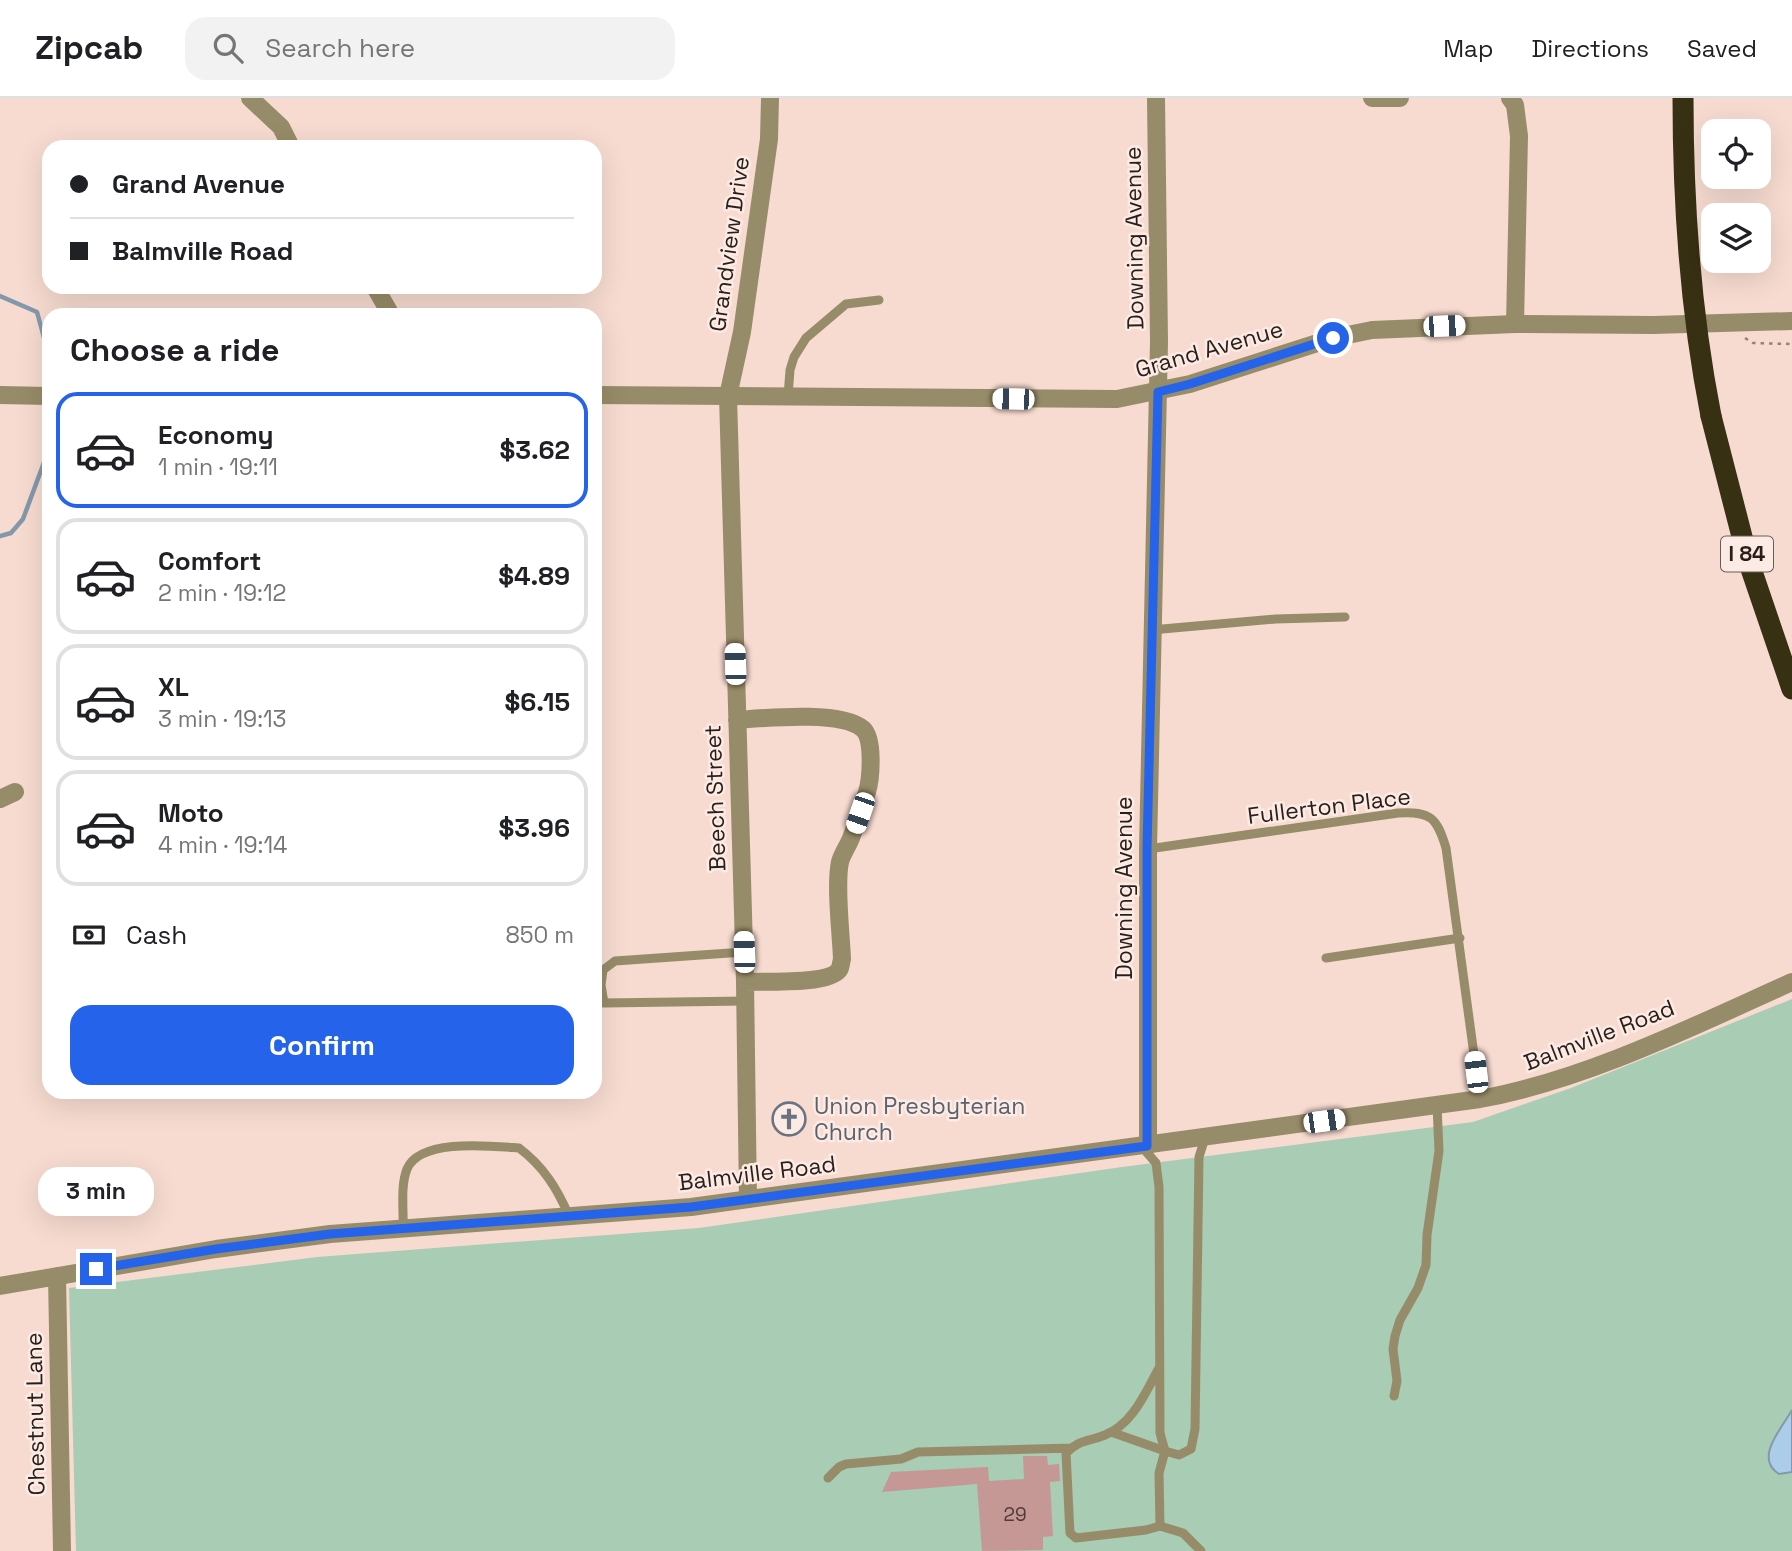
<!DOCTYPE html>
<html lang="en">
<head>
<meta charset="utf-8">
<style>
  body { margin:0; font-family:"Space Grotesk",sans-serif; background:#f2f2f2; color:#202124; height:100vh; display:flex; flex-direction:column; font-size:26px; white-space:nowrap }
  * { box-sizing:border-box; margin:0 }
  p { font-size:23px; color:#757577 }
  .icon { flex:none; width:38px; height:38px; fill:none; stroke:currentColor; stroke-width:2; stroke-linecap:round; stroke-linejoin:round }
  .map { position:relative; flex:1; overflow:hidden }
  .sheet { position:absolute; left:42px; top:210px; width:560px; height:791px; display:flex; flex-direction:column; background:#fff; border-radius:21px; box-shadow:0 7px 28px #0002 }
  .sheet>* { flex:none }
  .top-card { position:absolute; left:42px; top:42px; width:560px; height:154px; border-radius:21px; box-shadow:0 7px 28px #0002; display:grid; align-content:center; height:154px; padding:0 28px; background:#fff }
  .tools { position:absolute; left:1701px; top:21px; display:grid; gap:14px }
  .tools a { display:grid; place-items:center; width:70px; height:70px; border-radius:14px; background:#fff; box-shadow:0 7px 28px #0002; font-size:35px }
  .end { position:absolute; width:32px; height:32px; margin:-16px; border:9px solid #2563eb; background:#fff; box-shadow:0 0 0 4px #fff }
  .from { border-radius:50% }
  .bubble { position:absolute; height:49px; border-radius:21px; background:#fff; box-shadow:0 7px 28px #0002; font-size:23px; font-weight:700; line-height:49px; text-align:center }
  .car { position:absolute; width:21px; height:42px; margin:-21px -10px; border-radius:9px; box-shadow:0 0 5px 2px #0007; background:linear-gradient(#fff 24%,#345 0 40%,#fff 0 76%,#345 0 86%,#fff 0) }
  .top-card b { display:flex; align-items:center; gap:24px; height:66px; font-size:26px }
  .top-card b+b { border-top:2px solid #e0e0e0 }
  .top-card i { width:18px; height:18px; background:#202124 }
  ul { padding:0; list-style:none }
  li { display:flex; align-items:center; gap:21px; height:116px; margin:0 14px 10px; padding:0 14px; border:4px solid #e0e0e0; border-radius:21px }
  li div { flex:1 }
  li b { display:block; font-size:26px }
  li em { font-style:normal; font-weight:700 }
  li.active { border-color:#2563eb }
  li>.icon { width:63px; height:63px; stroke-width:1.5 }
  h2 { padding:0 28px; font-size:32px; line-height:84px }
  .pay { display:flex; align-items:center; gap:18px; height:77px; padding:0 28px; font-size:26px }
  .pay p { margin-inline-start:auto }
  .cta { display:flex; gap:14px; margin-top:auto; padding:14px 28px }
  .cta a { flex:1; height:80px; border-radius:21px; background:#2563eb; color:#fff; font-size:28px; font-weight:700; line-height:80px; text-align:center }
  header { display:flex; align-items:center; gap:42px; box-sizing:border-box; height:98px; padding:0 35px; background:#fff; border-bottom:2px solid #e0e0e0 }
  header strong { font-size:33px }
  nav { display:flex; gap:38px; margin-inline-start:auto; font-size:24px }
  .search { width:490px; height:63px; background:#f2f2f2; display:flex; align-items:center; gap:18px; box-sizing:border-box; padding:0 24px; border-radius:21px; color:#757577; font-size:26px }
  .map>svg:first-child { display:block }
  .green { fill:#a8ccb4 }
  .water { fill:#accdea; stroke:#8498ac; stroke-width:2 }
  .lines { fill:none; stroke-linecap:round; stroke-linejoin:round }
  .stream { stroke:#8498ac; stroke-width:4.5 }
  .building { fill:#c59895 }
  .path { stroke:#95827a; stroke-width:2.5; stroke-dasharray:3.5 5; stroke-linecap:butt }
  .service { stroke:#978c69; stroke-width:9 }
  .minor { stroke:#978c69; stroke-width:18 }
  .tertiary { stroke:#978c69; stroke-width:18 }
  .motorway { stroke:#383013; stroke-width:21 }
  .motorway-bridge { stroke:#383013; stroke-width:21 }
  .route { stroke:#2563eb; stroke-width:9 }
  .labels { text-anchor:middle; stroke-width:5; stroke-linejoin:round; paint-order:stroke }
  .number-label { font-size:19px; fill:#4f3c39 }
  .shield { fill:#fcebe4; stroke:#685c57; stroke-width:2 }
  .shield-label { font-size:21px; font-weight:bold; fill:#281e1a }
  .street-label { font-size:23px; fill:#281e1a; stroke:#fcebe4 }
  .worship-label { font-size:23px; fill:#5b616d; stroke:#fcebe4; text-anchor:start }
</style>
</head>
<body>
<header>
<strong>Zipcab</strong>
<div class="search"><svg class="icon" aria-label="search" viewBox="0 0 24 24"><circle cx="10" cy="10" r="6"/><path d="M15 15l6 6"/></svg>Search here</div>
<nav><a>Map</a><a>Directions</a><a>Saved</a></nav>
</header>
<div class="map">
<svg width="1792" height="1453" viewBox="0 0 1792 1453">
  <rect width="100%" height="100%" fill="#f7dbd0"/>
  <!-- green -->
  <path class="green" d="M1792,901V1453H76L69,1190L317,1159L699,1130L1122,1069L1473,1024L1571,990Z"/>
  <!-- water -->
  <path class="water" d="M1792,1312V1374L1779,1376C1753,1360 1783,1329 1792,1312Z"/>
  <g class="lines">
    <!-- stream -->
    <path class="stream" d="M0,198L37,214L49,258
      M0,438L11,435L23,421L49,351"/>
  </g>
  <!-- building -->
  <path class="building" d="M1023,1358H1047L1048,1367L1059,1366L1060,1383L1050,1384L1053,1438L1043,1439V1452L982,1453L977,1386L882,1394L891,1374L988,1369L989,1383L1024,1381Z"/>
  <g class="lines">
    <!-- path -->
    <path class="path" d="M1745,240L1753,245L1792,246"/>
    <!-- service -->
    <path class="service" d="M788,298L790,272L794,259L806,240L846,206L879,202
      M1151,532L1276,521L1345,519
      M1148,751L1398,715C1431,713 1437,720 1446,750L1480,1001
      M744,854L615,863L603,872L601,887L604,905L746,903
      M1326,860L1460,840
      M1142,1049L1156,1065L1159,1089L1160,1335L1165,1353L1179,1357L1191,1351L1195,1331L1199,1059L1205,1040
      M403,1131C404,1113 400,1089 407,1071C420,1040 491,1048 519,1050C543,1068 557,1090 569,1118
      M1394,1298L1397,1283L1393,1251L1395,1238L1400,1222L1418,1190L1426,1167L1427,1137L1439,1053L1437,1007
      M1111,1334L1165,1353L1159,1375L1160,1428L1146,1432L1076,1440L1070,1435L1066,1355C1080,1341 1088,1344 1105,1337C1133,1326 1145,1295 1159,1270
      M828,1380L839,1369L846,1366L901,1361L918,1354L1072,1350
      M1160,1428L1183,1435L1201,1453"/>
    <!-- minor -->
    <path class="minor" d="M250,0L281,29L291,49
      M1372,0H1400
      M1510,0L1515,7L1519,38L1515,226
      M375,189L391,217
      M737,622C765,620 842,612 863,631C874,641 871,681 867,694C862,709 857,725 851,740C848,748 842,756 840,764C835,787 841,835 842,861C841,864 841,869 839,872C828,887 764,883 745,884
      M0,701L15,694
      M1148,1048V751L1159,244L1156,0
      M748,1101L745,884L728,298L742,234L769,41L770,0"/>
    <!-- tertiary -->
    <path class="tertiary" d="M0,297L49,298
      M595,297L1117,301L1190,286L1333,240L1372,232L1515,226L1653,227L1792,223
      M57,1178L62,1453
      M0,1188L216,1151L330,1136L691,1109L1480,1001C1585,982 1694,928 1792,884"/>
    <!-- motorway -->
    <path class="motorway" d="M1711,318L1748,462L1792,591"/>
    <!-- motorway-bridge -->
    <path class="motorway-bridge" d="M1683,0C1683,108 1690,212 1711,318"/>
  </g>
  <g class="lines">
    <!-- route -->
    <path class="route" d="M96,1171L216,1151L330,1136L691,1109L1147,1048V751L1158,294L1190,286L1333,240"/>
  </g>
  <!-- icons -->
  <defs>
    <symbol id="church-ring" viewBox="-11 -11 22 22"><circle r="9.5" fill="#fcebe4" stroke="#6b7280" stroke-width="1.5"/><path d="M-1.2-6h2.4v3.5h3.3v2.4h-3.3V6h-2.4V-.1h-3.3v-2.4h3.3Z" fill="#6b7280"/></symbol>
  </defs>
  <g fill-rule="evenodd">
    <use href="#church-ring" x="770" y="1002" width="38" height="38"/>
  </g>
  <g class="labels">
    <!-- number labels -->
    <g class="number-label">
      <text x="1015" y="1423">29</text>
    </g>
    <!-- shield labels -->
    <rect class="shield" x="1721" y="438.5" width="52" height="35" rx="5"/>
    <g class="shield-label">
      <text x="1747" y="463">I 84</text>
    </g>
    <!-- street labels -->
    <g class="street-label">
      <text transform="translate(1134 140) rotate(-91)" y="8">Downing Avenue</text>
      <text transform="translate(729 146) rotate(-82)" y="8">Grandview Drive</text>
      <text transform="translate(1209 251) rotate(-16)" y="8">Grand Avenue</text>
      <text transform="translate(715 700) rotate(-92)" y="8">Beech Street</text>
      <text transform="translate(1329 708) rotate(-7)" y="8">Fullerton Place</text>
      <text transform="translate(1124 790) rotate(-90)" y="8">Downing Avenue</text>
      <text transform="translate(1599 937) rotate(-21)" y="8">Balmville Road</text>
      <text transform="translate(757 1075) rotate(-7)" y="8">Balmville Road</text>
      <text transform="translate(35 1316) rotate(-91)" y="8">Chestnut Lane</text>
    </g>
    <!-- worship labels -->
    <g class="worship-label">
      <text x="814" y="1016">Union Presbyterian<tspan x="814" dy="26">Church</tspan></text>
    </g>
  </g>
</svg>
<div class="tools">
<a><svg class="icon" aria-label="locate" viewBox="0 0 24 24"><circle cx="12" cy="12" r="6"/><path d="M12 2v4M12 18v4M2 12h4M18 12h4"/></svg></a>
<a><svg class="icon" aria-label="layers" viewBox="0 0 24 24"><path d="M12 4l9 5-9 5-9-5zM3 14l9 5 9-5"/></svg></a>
</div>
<i class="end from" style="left:1333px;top:240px"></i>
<i class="end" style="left:96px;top:1171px"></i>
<div class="bubble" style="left:38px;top:1069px;width:116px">3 min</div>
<i class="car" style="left:1444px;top:228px;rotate:88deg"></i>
<i class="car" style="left:1013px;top:301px;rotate:271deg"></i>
<i class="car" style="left:735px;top:566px;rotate:358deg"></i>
<i class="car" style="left:860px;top:715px;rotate:199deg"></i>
<i class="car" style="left:744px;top:854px;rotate:358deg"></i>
<i class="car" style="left:1476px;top:974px;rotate:353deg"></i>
<i class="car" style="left:1324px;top:1023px;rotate:82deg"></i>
<div class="top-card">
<b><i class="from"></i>Grand Avenue</b>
<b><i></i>Balmville Road</b>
</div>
<section class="sheet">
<h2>Choose a ride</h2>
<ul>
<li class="active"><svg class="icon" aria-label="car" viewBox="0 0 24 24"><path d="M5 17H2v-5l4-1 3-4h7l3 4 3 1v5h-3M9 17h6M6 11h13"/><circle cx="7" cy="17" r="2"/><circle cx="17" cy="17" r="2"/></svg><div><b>Economy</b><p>1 min · 19:11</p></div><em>$3.62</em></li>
<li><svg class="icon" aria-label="car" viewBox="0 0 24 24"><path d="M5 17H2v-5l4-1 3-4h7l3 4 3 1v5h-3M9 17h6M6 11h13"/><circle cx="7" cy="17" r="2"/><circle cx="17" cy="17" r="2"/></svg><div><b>Comfort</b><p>2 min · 19:12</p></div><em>$4.89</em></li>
<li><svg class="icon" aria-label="car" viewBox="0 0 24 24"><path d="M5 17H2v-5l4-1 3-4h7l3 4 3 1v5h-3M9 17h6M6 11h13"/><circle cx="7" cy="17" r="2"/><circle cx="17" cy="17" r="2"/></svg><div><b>XL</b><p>3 min · 19:13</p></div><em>$6.15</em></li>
<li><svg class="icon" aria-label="car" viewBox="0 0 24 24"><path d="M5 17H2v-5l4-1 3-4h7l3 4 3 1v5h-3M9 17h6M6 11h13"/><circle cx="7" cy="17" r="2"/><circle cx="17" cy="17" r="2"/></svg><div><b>Moto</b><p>4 min · 19:14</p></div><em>$3.96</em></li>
</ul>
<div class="pay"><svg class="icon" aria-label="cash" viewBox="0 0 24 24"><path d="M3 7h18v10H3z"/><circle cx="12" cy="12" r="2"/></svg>Cash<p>850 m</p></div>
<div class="cta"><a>Confirm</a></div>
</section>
</div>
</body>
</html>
